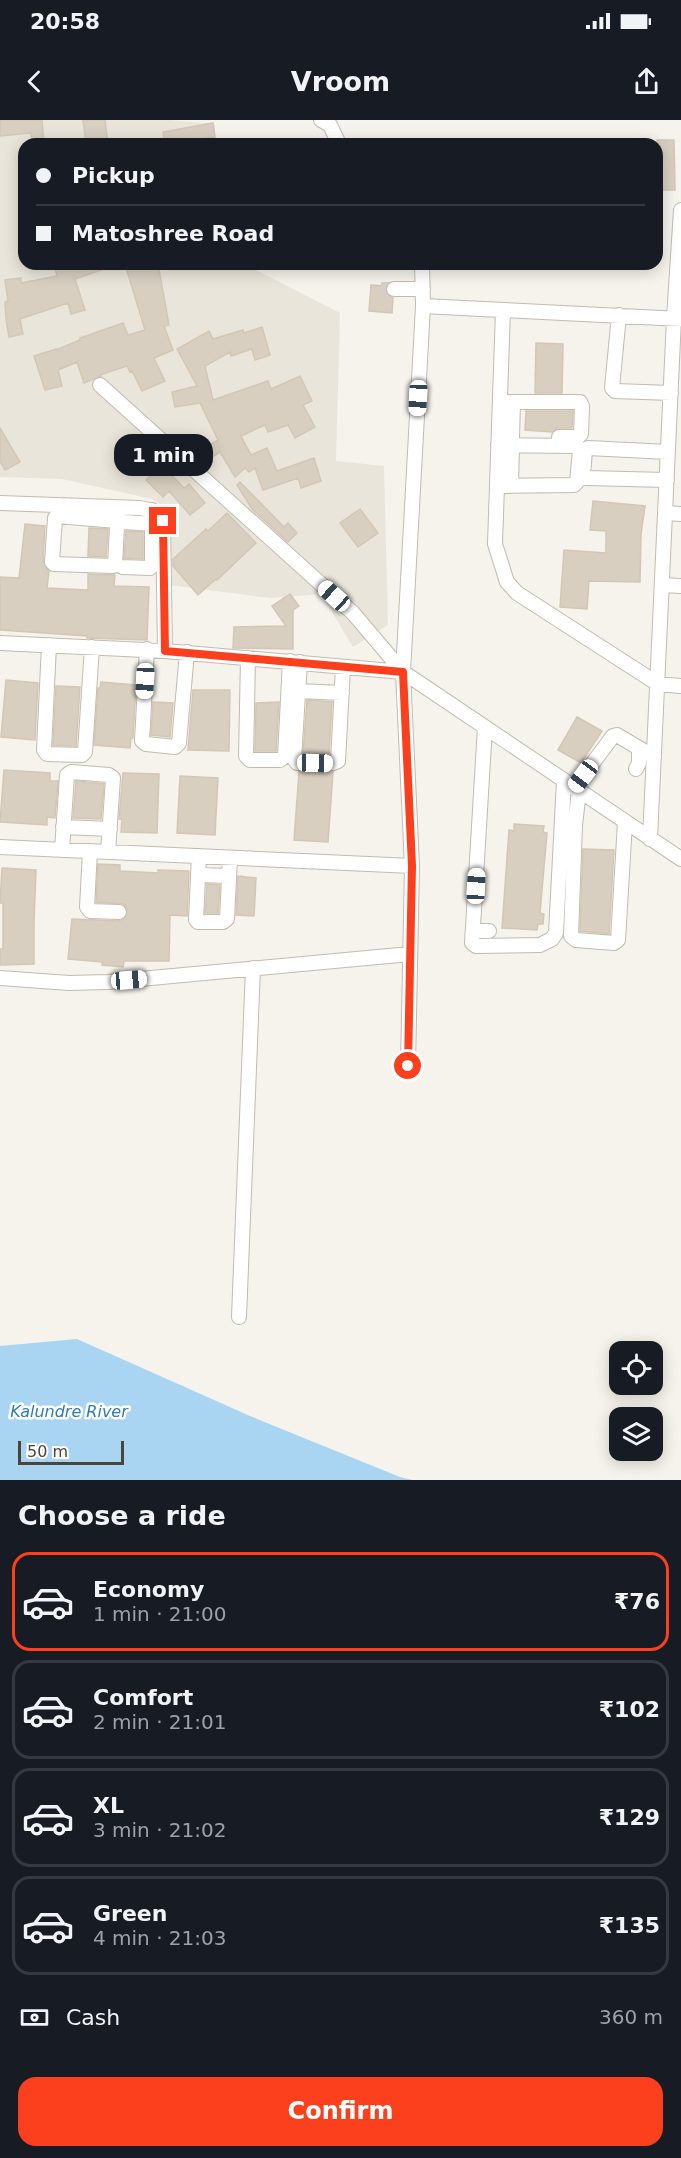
<!DOCTYPE html>
<html lang="en">
<head>
<meta charset="utf-8">
<style>
  body { margin:0; font-family:"DejaVu Sans",sans-serif; background:#242831; color:#f1f3f6; height:100vh; display:flex; flex-direction:column; font-size:22px; white-space:nowrap }
  * { box-sizing:border-box; margin:0 }
  p { font-size:20px; color:#9ea1a6 }
  .icon { flex:none; width:33px; height:33px; fill:none; stroke:currentColor; stroke-width:2; stroke-linecap:round; stroke-linejoin:round }
  .map { position:relative; height:1360px; overflow:hidden }
  .side { display:flex; flex-direction:column; background:#171b24; flex:1 }
  .side>* { flex:none }
  .hud { position:absolute; left:18px; top:18px; width:645px; height:132px; border-radius:18px; box-shadow:0 3px 15px #0003; display:grid; align-content:center; height:132px; padding:0 18px; background:#171b24 }
  .controls { position:absolute; left:609px; top:1221px; display:grid; gap:12px }
  .controls a { display:grid; place-items:center; width:54px; height:54px; border-radius:12px; background:#171b24; box-shadow:0 3px 15px #0003; font-size:30px }
  .scale { position:absolute; left:18px; bottom:15px; width:106px; box-sizing:border-box; padding-left:6px; border:3px solid #4b4439; border-top:0; font-size:16px; line-height:21px; white-space:nowrap; color:#4b4439; -webkit-text-stroke:4px #fff; paint-order:stroke }
  .end { position:absolute; width:27px; height:27px; margin:-14px; border:8px solid #fc3f1d; background:#fff; box-shadow:0 0 0 3px #fff }
  .from { border-radius:50% }
  .bubble { position:absolute; height:42px; border-radius:18px; background:#171b24; box-shadow:0 3px 15px #0003; font-size:20px; font-weight:600; line-height:42px; text-align:center }
  .car { position:absolute; width:18px; height:36px; margin:-18px -9px; border-radius:8px; box-shadow:0 0 4px 2px #0007; background:linear-gradient(#fff 24%,#345 0 40%,#fff 0 76%,#345 0 86%,#fff 0) }
  .hud b { display:flex; align-items:center; gap:21px; height:57px; font-size:22px }
  .hud b+b { border-top:2px solid #363941 }
  .hud i { width:15px; height:15px; background:#f1f3f6 }
  ul { padding:0; list-style:none }
  li { display:flex; align-items:center; gap:18px; height:99px; margin:0 12px 9px; padding:0 6px; border:3px solid #363941; border-radius:18px }
  li div { flex:1 }
  li b { display:block; font-size:22px }
  li em { font-style:normal; font-weight:600 }
  li.active { border-color:#fc3f1d }
  li>.icon { width:54px; height:54px; stroke-width:1.5 }
  h2 { padding:0 18px; font-size:27px; line-height:72px }
  .pay { display:flex; align-items:center; gap:15px; height:66px; padding:0 18px; font-size:22px }
  .pay p { margin-inline-start:auto }
  .action { display:flex; gap:12px; margin-top:auto; padding:12px 18px }
  .action a { flex:1; height:69px; border-radius:18px; background:#fc3f1d; color:#fff; font-size:24px; font-weight:600; line-height:69px; text-align:center }
  .status { display:flex; justify-content:space-between; align-items:center; height:42px; padding:0 30px; background:#171b24; direction:ltr }
  .status svg { height:16px; fill:currentColor }
  header { display:flex; justify-content:space-between; align-items:center; height:78px; padding:0 18px; background:#171b24; font-size:27px; font-weight:600 }
  .map>svg:first-child { display:block }
  .residential { fill:#eae5da }
  .water { fill:#a9d4f2 }
  .building { fill:#d8cfc1; stroke:#d3c7b4; stroke-width:1.5 }
  .lines { fill:none; stroke-linecap:round; stroke-linejoin:round }
  .street-tunnel { stroke:#d4d0c8; stroke-width:14; stroke-dasharray:14 7; stroke-linecap:butt }
  .street-casing { stroke:#c2bbae; stroke-width:16 }
  .street { stroke:#fff; stroke-width:14 }
  .route { stroke:#fc3f1d; stroke-width:8 }
  .labels { text-anchor:middle; stroke-width:5; stroke-linejoin:round; paint-order:stroke }
  .water-label { font-size:16px; font-style:italic; fill:#2e7ab2; stroke:#fff }
</style>
</head>
<body>
<div class="status"><b>20:58</b><svg viewBox="0 0 49 12"><path d="M0 12V9h3v3zM5 12V6h3v6zM10 12V3h3v9zM15 12V0h3v12zM26 1h20v11H26zM47 4h2v5h-2z"/></svg></div>
<header><svg class="icon" aria-label="back" viewBox="0 0 24 24"><path d="M15 5l-7 7 7 7"/></svg>Vroom<svg class="icon" aria-label="share" viewBox="0 0 24 24"><path d="M12 15V3M7 8l5-5 5 5M5 13v7h14v-7"/></svg></header>
<div class="map">
<svg width="681" height="1360" viewBox="0 0 681 1360">
  <rect width="100%" height="100%" fill="#f6f3ec"/>
  <!-- residential -->
  <path class="residential" d="M0,0H168L215,4V24H24V144H244L340,193L336,341L384,346L388,505L353,527L321,474L270,478L169,465L172,392L152,379L62,359L0,357Z"/>
  <!-- water -->
  <path class="water" d="M77,1219L250,1296L400,1357L412,1360H0V1226Z"/>
  <!-- building -->
  <path class="building" d="M0,0H42L44,24H32L31,13L0,16Z
    M83,0H105L108,24H86Z
    M213,3L215,17L185,21V24H165L163,12Z
    M657,20H674L675,70H657Z
    M54,144H113V146L75,159L85,190L71,194L68,183L20,199L23,214L9,217L6,199L5,182L8,181L5,160L21,158V163L57,156Z
    M125,144H158L169,205L164,206L173,230L154,238L165,261L142,271L132,251L130,252L127,246L100,255L101,256L84,263L77,242L58,250L62,266L45,270L34,236L56,229V230L80,220V218L123,203L128,215L145,210Z
    M371,165L386,166L387,174L393,178L392,193L369,191Z
    M262,207L270,235L255,240L252,229L231,236L230,232L205,246L213,280L268,261L271,269L300,256L312,281L303,285L315,307L295,318L288,305L268,312L265,305L241,316L251,335L267,328L277,351L314,338L321,361L301,368L298,358L263,370L255,348L249,352L245,348L235,357L220,332L201,344L192,336L218,320L200,283L175,287L172,272L197,266L177,229L209,211L213,219L243,210L244,213Z
    M536,223L563,224L562,273H535Z
    M526,291H573L572,308H558L552,312L525,310Z
    M0,308L20,342L5,350L0,341Z
    M162,345L184,368L189,364L205,383L190,395L169,371L163,377L146,360Z
    M240,362L284,407L288,403L297,413L288,422L252,389L237,365Z
    M593,381L645,386L641,414L640,462L589,461L587,489L560,487L564,430L606,433V411L590,410Z
    M360,389L378,413L358,427L340,403Z
    M227,393L256,423L217,460L216,459L198,475L173,446V439L206,409L208,411Z
    M25,404L45,406L43,441L49,451L47,468L88,470V454L115,455L114,466L149,467L147,520L87,518V516L0,510V457L19,458Z
    M89,408L108,409L106,437L88,436Z
    M126,411L143,412V439L124,438Z
    M290,474L299,486L293,490V529L233,528L234,507L286,506L272,486Z
    M6,560L38,563L35,620L1,617Z
    M101,562L136,565L133,618H131L130,628L94,625L98,568H100Z
    M56,566L80,567L76,626L53,625Z
    M193,570H230L229,631L188,630Z
    M307,580L332,582L329,634H303Z
    M153,582L173,583L170,617L151,615Z
    M279,582L276,631H255L256,583Z
    M577,597L602,611L581,643L558,630Z
    M4,650L50,653V661H58L55,698L47,697V705L0,702Z
    M299,652H333L328,722L294,720Z
    M123,653L159,654L157,713L121,712L122,699H119Z
    M180,656L218,658L215,715L177,713Z
    M76,661L104,664L101,699L73,698Z
    M514,704L544,706L543,712L547,713L540,793L544,794L543,804H538L537,810L502,808L509,710L514,711Z
    M583,729L614,730L609,814L580,811Z
    M98,744L120,745V751L158,753V750L189,751L187,796L170,795L169,841H124L123,847L102,845L103,842L68,839L72,799L119,801L127,796V788L123,784L96,782Z
    M2,748L36,750L34,802V844L0,845V829H3V783H0Z
    M238,756L256,758L254,796L236,795Z
    M207,764L220,765L218,793H205Z"/>
  <g class="lines">
    <!-- street-tunnel -->
    <path class="street-tunnel" d="M381,169H394"/>
    <defs>
      <path id="street" d="M321,0L330,5L339,24
        M394,169H423
        M423,186L681,199
        M503,190L495,424L507,462L517,473L658,564L681,566
        M619,195L612,268L615,271L671,273
        M100,265L353,493L403,552L681,739
        M500,282H580L582,286L581,314L578,317H559
        M512,318L513,282
        M667,360L586,358L583,355L585,331L588,328L668,332
        M497,366L574,365L577,362L580,330L577,326L498,325
        M511,366L512,326
        M0,383L140,388C151,390 156,391 163,401L165,531
        M666,393L681,394
        M117,401L57,396L55,398L52,442L54,444L113,446L115,445L118,388
        M124,402L152,404
        M122,447L150,448L152,445V390
        M662,465L681,466
        M0,523L165,531L403,552
        M49,525L44,630L47,634L82,635L85,632L92,527
        M147,529L142,621L146,624L175,627L179,623L187,532
        M248,538L246,636L250,640H280L285,636L290,541
        M300,542L294,639L297,643H333L338,641L343,547
        M299,571L342,573
        M485,607L472,823L476,826L540,825L552,819L556,813L564,661
        M636,649L639,643V628
        M574,668L613,616L617,615L654,637
        M579,671L575,705L571,816L576,820L614,823L618,820L625,702
        M63,707L110,709
        M650,719L674,198L681,90
        M0,727L412,746
        M62,730L67,655L71,652L109,655L113,658L108,732
        M90,731L87,787L90,791L119,792
        M199,736L196,800L198,802H223L227,799L230,738
        M198,755L229,756
        M473,811H489
        M0,858L69,863L108,862L410,834
        M408,946L412,746L403,552L423,186L422,144
        M239,1197L253,848"/>
    </defs>
    <!-- street casing -->
    <use href="#street" class="street-casing"/>
    <!-- street -->
    <use href="#street" class="street"/>
  </g>
  <g class="lines">
    <!-- route -->
    <path class="route" d="M163,401L165,531L403,552L412,746L408,946"/>
  </g>
  <g class="labels">
    <!-- water labels -->
    <g class="water-label">
      <text x="69" y="1297">Kalundre River</text>
    </g>
  </g>
</svg>
<div class="controls">
<a><svg class="icon" aria-label="locate" viewBox="0 0 24 24"><circle cx="12" cy="12" r="6"/><path d="M12 2v4M12 18v4M2 12h4M18 12h4"/></svg></a>
<a><svg class="icon" aria-label="layers" viewBox="0 0 24 24"><path d="M12 4l9 5-9 5-9-5zM3 14l9 5 9-5"/></svg></a>
</div>
<div class="scale">50 m</div>
<i class="end from" style="left:408px;top:946px"></i>
<i class="end" style="left:163px;top:401px"></i>
<div class="bubble" style="left:114px;top:314px;width:99px">1 min</div>
<i class="car" style="left:418px;top:278px;rotate:183deg"></i>
<i class="car" style="left:334px;top:476px;rotate:312deg"></i>
<i class="car" style="left:145px;top:561px;rotate:183deg"></i>
<i class="car" style="left:315px;top:643px;rotate:91deg"></i>
<i class="car" style="left:583px;top:656px;rotate:217deg"></i>
<i class="car" style="left:476px;top:766px;rotate:3deg"></i>
<i class="car" style="left:129px;top:860px;rotate:85deg"></i>
<div class="hud">
<b><i class="from"></i>Pickup</b>
<b><i></i>Matoshree Road</b>
</div>
</div>
<section class="side">
<h2>Choose a ride</h2>
<ul>
<li class="active"><svg class="icon" aria-label="car" viewBox="0 0 24 24"><path d="M5 17H2v-5l4-1 3-4h7l3 4 3 1v5h-3M9 17h6M6 11h13"/><circle cx="7" cy="17" r="2"/><circle cx="17" cy="17" r="2"/></svg><div><b>Economy</b><p>1 min · 21:00</p></div><em>₹76</em></li>
<li><svg class="icon" aria-label="car" viewBox="0 0 24 24"><path d="M5 17H2v-5l4-1 3-4h7l3 4 3 1v5h-3M9 17h6M6 11h13"/><circle cx="7" cy="17" r="2"/><circle cx="17" cy="17" r="2"/></svg><div><b>Comfort</b><p>2 min · 21:01</p></div><em>₹102</em></li>
<li><svg class="icon" aria-label="car" viewBox="0 0 24 24"><path d="M5 17H2v-5l4-1 3-4h7l3 4 3 1v5h-3M9 17h6M6 11h13"/><circle cx="7" cy="17" r="2"/><circle cx="17" cy="17" r="2"/></svg><div><b>XL</b><p>3 min · 21:02</p></div><em>₹129</em></li>
<li><svg class="icon" aria-label="car" viewBox="0 0 24 24"><path d="M5 17H2v-5l4-1 3-4h7l3 4 3 1v5h-3M9 17h6M6 11h13"/><circle cx="7" cy="17" r="2"/><circle cx="17" cy="17" r="2"/></svg><div><b>Green</b><p>4 min · 21:03</p></div><em>₹135</em></li>
</ul>
<div class="pay"><svg class="icon" aria-label="cash" viewBox="0 0 24 24"><path d="M3 7h18v10H3z"/><circle cx="12" cy="12" r="2"/></svg>Cash<p>360 m</p></div>
<div class="action"><a>Confirm</a></div>
</section>
</body>
</html>
